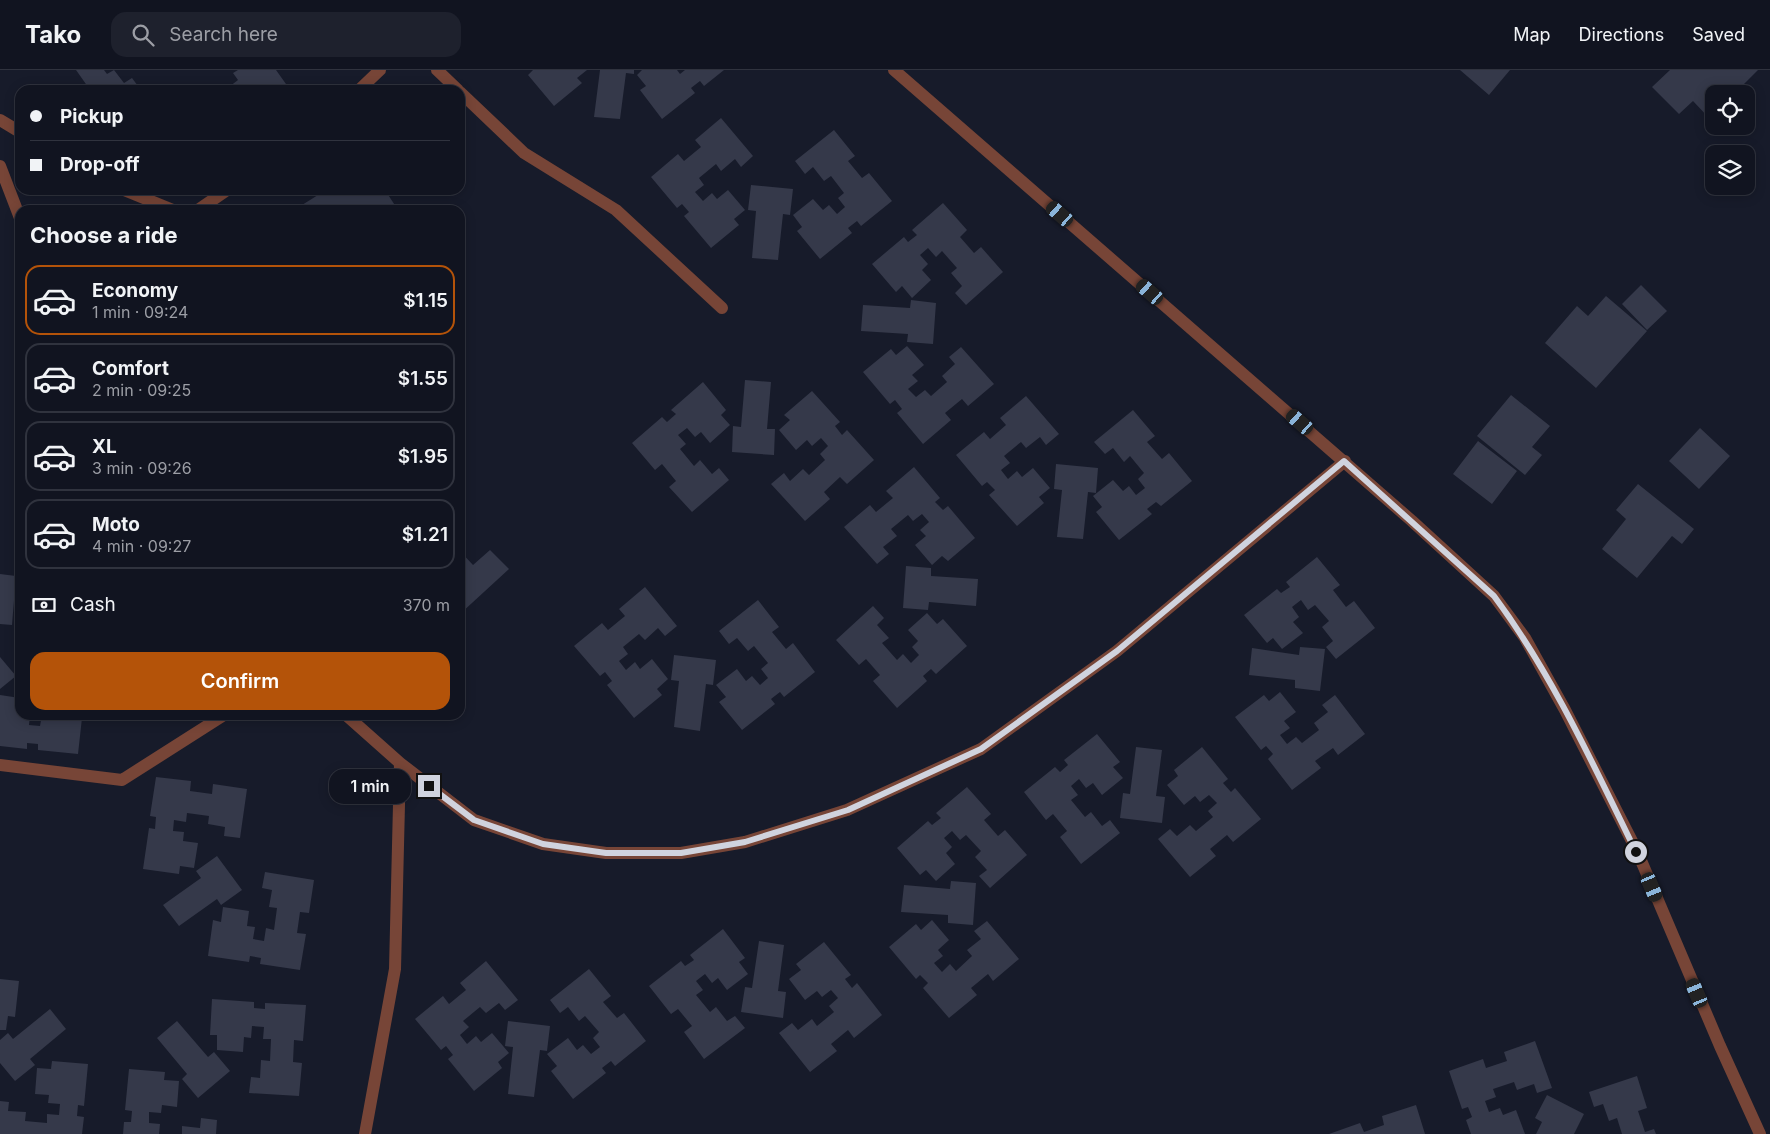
<!DOCTYPE html>
<html lang="en">
<head>
<meta charset="utf-8">
<style>
  body { margin:0; font-family:Inter,sans-serif; background:#1e212d; color:#f1f3f6; height:100vh; display:flex; flex-direction:column; font-size:19px; white-space:nowrap }
  * { box-sizing:border-box; margin:0 }
  p { font-size:16px; color:#9c9ea5 }
  .icon { flex:none; width:28px; height:28px; fill:none; stroke:currentColor; stroke-width:2; stroke-linecap:round; stroke-linejoin:round }
  .map { position:relative; flex:1; overflow:hidden }
  .drawer { position:absolute; left:15px; top:135px; width:450px; height:515px; display:flex; flex-direction:column; background:#111420; border-radius:15px; box-shadow:0 2px 12px #0003,0 0 0 1px #30333e }
  .drawer>* { flex:none }
  .guide { position:absolute; left:15px; top:15px; width:450px; height:110px; border-radius:15px; box-shadow:0 2px 12px #0003,0 0 0 1px #30333e; display:grid; align-content:center; height:110px; padding:0 15px; background:#111420 }
  .controls { position:absolute; left:1705px; top:15px; display:grid; gap:10px }
  .controls a { display:grid; place-items:center; width:50px; height:50px; border-radius:10px; background:#111420; box-shadow:0 2px 12px #0003,0 0 0 1px #30333e; font-size:25px }
  .end { position:absolute; width:22px; height:22px; margin:-11px; border:6px solid #d0d3de; background:#111; box-shadow:0 0 0 2px #111 }
  .from { border-radius:50% }
  .bubble { position:absolute; height:35px; border-radius:15px; background:#111420; box-shadow:0 2px 12px #0003,0 0 0 1px #30333e; font-size:16px; font-weight:600; line-height:35px; text-align:center }
  .car { position:absolute; width:15px; height:30px; margin:-15px -8px; border-radius:6px; box-shadow:0 0 4px 1px #0007; background:linear-gradient(#222 24%,#8ab4d8 0 40%,#222 0 76%,#8ab4d8 0 86%,#222 0) }
  .guide b { display:flex; align-items:center; gap:18px; height:48px; font-size:19px }
  .guide b+b { border-top:1px solid #30333e }
  .guide i { width:12px; height:12px; background:#f1f3f6 }
  ul { padding:0; list-style:none }
  li { display:flex; align-items:center; gap:15px; height:70px; margin:0 10px 8px; padding:0 5px; border:2px solid #30333e; border-radius:15px }
  li div { flex:1 }
  li b { display:block; font-size:19px }
  li em { font-style:normal; font-weight:600 }
  li.active { border-color:#b45309 }
  li>.icon { width:45px; height:45px; stroke-width:1.5 }
  h2 { padding:0 15px; font-size:22px; line-height:60px }
  .pay { display:flex; align-items:center; gap:12px; height:55px; padding:0 15px; font-size:19px }
  .pay p { margin-inline-start:auto }
  .cta { display:flex; gap:10px; margin-top:auto; padding:10px 15px }
  .cta a { flex:1; height:58px; border-radius:15px; background:#b45309; color:#fff; font-size:20px; font-weight:600; line-height:58px; text-align:center }
  header { display:flex; align-items:center; gap:30px; box-sizing:border-box; height:70px; padding:0 25px; background:#111420; border-bottom:1px solid #30333e }
  header strong { font-size:24px }
  nav { display:flex; gap:28px; margin-inline-start:auto; font-size:18px }
  .search { width:350px; height:45px; background:#1e212d; display:flex; align-items:center; gap:12px; box-sizing:border-box; padding:0 18px; border-radius:15px; color:#9c9ea5; font-size:19px }
  .map>svg:first-child { display:block }
  .building { fill:#35394a }
  .lines { fill:none; stroke-linecap:round; stroke-linejoin:round }
  .minor { stroke:#774537; stroke-width:12 }
  .route { stroke:#d0d3de; stroke-width:6 }
</style>
</head>
<body>
<header>
<strong>Tako</strong>
<div class="search"><svg class="icon" aria-label="search" viewBox="0 0 24 24"><circle cx="10" cy="10" r="6"/><path d="M15 15l6 6"/></svg>Search here</div>
<nav><a>Map</a><a>Directions</a><a>Saved</a></nav>
</header>
<div class="map">
<svg width="1770" height="1064" viewBox="0 0 1770 1064">
  <rect width="100%" height="100%" fill="#171b2a"/>
  <!-- building -->
  <path class="building" d="M76,0H104L107,4L114,0L124,13L132,8L141,20H84L88,17Z
    M238,0H276L286,14L279,20H225L238,10L233,3Z
    M533,0H587L577,8L582,13L554,36L528,5Z
    M600,0H634V4L626,3L620,49L594,47Z
    M642,0H677L680,4L685,0H724L704,16L700,11L691,18L695,23L662,49L640,20L646,16L637,5Z
    M1460,0H1510L1489,25Z
    M1670,0H1758L1739,19L1744,24H1714V44L1709,48L1693,31L1679,44L1652,17Z
    M721,48L753,86L741,97L735,89L721,101L716,94L699,108L704,115L695,122L703,131L712,123L717,129L728,120L745,140L734,149L739,155L711,178L684,146L689,142L682,134L677,138L651,107L678,84L684,91L701,77L695,70Z
    M834,60L855,86L848,91L862,108L869,103L892,131L861,156L857,151L848,158L852,163L820,189L797,161L802,157L793,145L813,129L823,140L829,135L837,144L845,137L838,128L844,123L831,106L824,111L813,97L805,104L795,91Z
    M751,115L793,119L790,145L783,144L778,190L752,188L756,141L748,140Z
    M326,120H385L398,140H294Z
    M943,133L967,160L960,167L974,183L981,177L1003,202L966,235L955,223L962,216L951,203L957,198L942,181L936,187L928,178L920,185L928,194L922,200L931,210L912,228L902,216L896,222L872,194L904,167L908,172L917,165L912,160Z
    M1641,215L1667,241L1647,260L1622,234Z
    M1606,226L1647,261L1596,318L1545,273L1577,236L1588,246Z
    M911,230L936,233L933,274L907,272L908,264L861,261L863,235L910,238Z
    M907,276L924,295L912,305L918,311L908,319L916,327L925,320L931,326L947,312L942,306L955,294L949,287L961,277L994,314L968,336L962,329L945,343L951,350L923,374L897,343L902,339L895,330L890,334L863,302L891,279L896,285Z
    M745,310L771,312L767,359H775L774,385L732,382L733,356L741,357Z
    M703,312L726,340L721,345L730,355L710,373L701,362L695,367L687,358L678,365L686,374L680,379L694,396L700,390L712,404L719,398L729,410L692,442L669,417L676,411L662,394L655,400L632,373L662,347L667,352L676,344L671,340Z
    M812,321L840,352L835,356L842,365L847,360L874,390L847,414L840,407L824,422L830,429L805,451L771,414L784,403L790,411L803,399L809,405L825,390L820,384L828,376L821,368L812,376L807,370L796,380L779,360L790,350L784,345Z
    M1511,325L1550,356L1532,377L1542,385L1525,405L1477,366Z
    M1026,326L1059,364L1046,375L1040,367L1026,378L1021,372L1004,386L1010,393L1001,400L1008,409L1017,401L1022,407L1033,398L1050,418L1039,427L1044,433L1017,456L989,425L995,420L987,412L982,416L956,385L984,362L990,369L1006,355L1000,348Z
    M1133,340L1155,366L1147,372L1162,389L1169,383L1192,411L1161,436L1156,432L1147,439L1152,444L1119,470L1096,442L1102,437L1093,426L1113,410L1123,421L1129,416L1136,425L1145,418L1138,409L1144,403L1130,386L1124,392L1113,378L1105,384L1094,372Z
    M1700,358L1730,386L1699,419L1669,391Z
    M1478,371L1517,401L1492,434L1453,404Z
    M1056,394L1098,398L1096,423L1088,422L1083,469L1057,467L1062,420L1054,419Z
    M914,397L940,428L935,432L943,440L948,436L975,468L948,491L942,486L932,495L915,475L926,466L920,460L929,452L922,444L913,451L908,445L891,459L897,466L883,477L889,484L877,494L844,457L870,435L876,442L893,428L886,421Z
    M1638,414L1694,459L1682,474L1672,466L1637,508L1602,479L1626,449L1616,440Z
    M490,480L509,499L460,544V481L473,495Z
    M1317,487L1340,515L1333,520L1346,537L1354,531L1375,558L1336,589L1326,577L1333,571L1322,557L1329,551L1315,535L1308,540L1301,530L1292,537L1299,547L1293,552L1303,563L1282,579L1273,568L1267,573L1244,545L1277,519L1281,523L1290,517L1286,512Z
    M906,496L931,498V506L978,509L976,536L929,532L928,540L903,538Z
    M0,504L16,506L12,555L0,554Z
    M645,517L677,556L665,566L658,558L645,570L639,564L623,577L628,584L619,591L626,600L635,592L640,599L652,589L668,609L657,619L662,625L634,648L607,615L612,611L605,602L600,606L574,576L602,553L608,560L625,546L619,539Z
    M758,530L779,557L772,562L786,579L793,573L815,602L784,627L780,622L771,629L775,634L742,660L719,632L726,627L716,615L737,599L746,611L752,606L760,615L768,608L761,599L768,593L754,576L748,581L737,568L729,574L719,561Z
    M873,536L884,548L877,555L889,568L882,573L897,590L903,584L911,593L919,585L912,577L918,571L908,560L927,543L937,554L943,549L967,576L936,604L931,599L923,606L927,611L897,638L873,611L880,605L866,589L859,595L836,570Z
    M1300,577L1325,579L1320,621L1295,618V610L1249,605L1252,578L1299,585Z
    M674,585L716,590L713,615L706,614L700,661L674,657L679,611L671,610Z
    M0,587L16,606L0,619Z
    M1280,622L1296,642L1284,651L1290,658L1280,665L1287,674L1296,667L1302,673L1319,660L1314,653L1328,642L1322,635L1335,625L1365,664L1338,685L1333,678L1315,691L1321,698L1292,720L1268,689L1273,684L1266,676L1261,680L1235,647L1264,625L1269,631Z
    M0,625L20,628V645H30L29,655L40,656L42,645H73V648H82L78,684L38,680V674L27,673V679L0,676Z
    M1097,664L1120,692L1113,697L1123,708L1102,725L1093,713L1086,718L1079,709L1071,716L1078,725L1071,730L1085,747L1091,742L1102,756L1110,750L1120,763L1081,794L1060,767L1067,761L1053,744L1046,750L1024,722L1055,697L1060,702L1068,695L1064,690Z
    M1136,677L1162,680L1156,726L1165,727L1162,753L1120,748L1123,723L1130,724Z
    M1202,677L1228,709L1223,713L1231,722L1235,718L1261,749L1233,772L1227,765L1210,779L1216,786L1190,807L1158,769L1170,759L1177,766L1190,755L1196,761L1213,747L1208,741L1217,733L1209,725L1200,732L1195,726L1184,735L1167,715L1178,706L1174,700Z
    M156,707L191,711L190,721L212,724L213,714L247,719L240,768L224,766L225,757L208,754L209,746L187,743L186,752L174,750L173,761L184,762L183,771L198,773L194,798L180,796L179,804L143,799L149,758L155,759L156,747L150,746Z
    M967,717L991,744L984,750L998,766L1005,760L1027,785L990,818L979,806L987,800L975,787L981,781L966,765L960,770L952,761L944,768L952,777L946,783L955,794L936,811L926,800L920,805L897,778L928,751L932,755L941,748L936,743Z
    M217,786L242,820L221,835L217,829L179,856L163,835L201,808L196,801Z
    M265,802L314,810L309,843L300,842L297,863L306,864L300,900L260,894L261,888L250,886L249,892L208,886L213,850L221,852L223,837L249,841L247,856L255,857L253,869L264,871L266,858L274,860L277,838L269,837L272,820L262,818Z
    M951,811L976,813L973,855L948,853V845L901,842L904,815L950,819Z
    M932,850L949,870L938,880L943,886L934,893L942,902L950,894L956,901L972,886L967,880L981,869L974,861L987,851L1019,889L993,911L988,904L971,918L977,925L949,948L923,918L928,913L920,905L916,909L889,877L916,854L921,860Z
    M723,859L745,888L739,892L748,904L727,920L718,908L712,913L705,904L696,911L703,920L696,925L710,942L716,937L727,951L735,946L745,958L704,989L684,962L692,956L678,939L671,944L649,916L681,891L685,896L694,890L690,885Z
    M759,871L784,875L778,921L786,922L783,948L741,942L745,917L752,918Z
    M824,872L851,905L845,909L852,918L857,913L882,945L854,968L848,960L831,974L837,981L810,1002L779,963L792,953L798,960L812,949L817,956L834,942L829,936L838,928L831,920L822,927L817,921L805,930L789,909L801,900L796,894Z
    M486,891L518,930L505,940L499,933L486,943L480,937L463,951L469,957L460,965L467,974L476,966L481,972L492,963L509,983L498,992L502,998L474,1021L448,989L453,985L446,976L441,980L415,949L443,926L449,934L466,920L460,913Z
    M589,899L611,926L603,932L617,948L624,943L646,971L615,996L611,991L602,998L606,1003L573,1029L551,1001L557,996L547,984L568,968L577,980L583,975L591,984L600,977L593,968L599,962L585,946L579,951L568,937L560,943L550,930Z
    M0,909L19,911L15,947L8,946L6,960H0Z
    M212,929L254,932V938L265,939V933L306,935L303,971L294,970L293,992L302,993L299,1026L249,1023L251,1007L260,1008L261,990L270,991L271,969H263L264,957L252,956L251,968L244,967L243,982L217,980V965H210Z
    M50,939L66,959L30,989L35,995L15,1011L0,993V970L8,963L13,969Z
    M177,951L208,987L214,982L230,1001L198,1028L182,1009L187,1004L157,968Z
    M508,951L550,956L547,981L540,980L534,1027L508,1024L513,977L505,976Z
    M1535,971L1552,1018L1537,1023L1534,1014L1517,1020L1514,1012L1493,1019L1496,1027L1485,1031L1489,1042L1500,1038L1503,1045L1516,1040L1525,1064H1471L1466,1050L1472,1047L1468,1037L1462,1039L1449,1001L1483,989L1486,998L1507,991L1504,982Z
    M52,991L88,994L84,1036L78,1035L77,1046L84,1047L82,1064H0V1031L9,1032L8,1041L26,1042L25,1051L47,1053V1044L59,1045L60,1034L48,1033L49,1025L35,1024L37,998L51,999Z
    M129,999L165,1002L164,1010L179,1011L177,1037L162,1035L161,1043L149,1042V1053L160,1054L159,1064H123L124,1052H131L132,1041L125,1040Z
    M1637,1006L1647,1038L1638,1041L1645,1062L1654,1059L1656,1064H1622L1617,1048L1609,1051L1603,1034L1594,1037L1589,1022Z
    M1547,1025L1584,1044L1574,1064H1536L1542,1052L1535,1048Z
    M1416,1035L1425,1064H1329L1360,1053L1364,1062L1384,1055L1382,1046Z
    M201,1048L217,1050L216,1064H182V1056L200,1058Z"/>
  <g class="lines">
    <!-- minor -->
    <path class="minor" d="M437,0L458,20
      M894,0L1412,451L1494,526L1525,568L1565,640L1637,781L1720,976L1760,1064
      M359,20L380,0
      M460,22L524,83L616,140L722,238
      M0,50L20,62
      M0,96L20,148
      M124,120L173,140
      M198,140L227,120
      M346,645L400,693L474,750L543,774L606,783H681L745,772L847,740L981,679L1117,581L1345,391
      M0,695L122,710L224,645
      M365,1064L395,899L400,693"/>
  </g>
  <g class="lines">
    <!-- route -->
    <path class="route" d="M429,716L474,750L543,774L606,783H681L745,772L848,740L981,679L1117,581L1344,391L1494,526C1552,604 1593,694 1636,782"/>
  </g>
</svg>
<div class="controls">
<a><svg class="icon" aria-label="locate" viewBox="0 0 24 24"><circle cx="12" cy="12" r="6"/><path d="M12 2v4M12 18v4M2 12h4M18 12h4"/></svg></a>
<a><svg class="icon" aria-label="layers" viewBox="0 0 24 24"><path d="M12 4l9 5-9 5-9-5zM3 14l9 5 9-5"/></svg></a>
</div>
<i class="end from" style="left:1636px;top:782px"></i>
<i class="end" style="left:429px;top:716px"></i>
<div class="bubble" style="left:329px;top:699px;width:82px">1 min</div>
<i class="car" style="left:1060px;top:144px;rotate:311deg"></i>
<i class="car" style="left:1150px;top:222px;rotate:311deg"></i>
<i class="car" style="left:1300px;top:352px;rotate:311deg"></i>
<i class="car" style="left:1652px;top:817px;rotate:157deg"></i>
<i class="car" style="left:1697px;top:923px;rotate:337deg"></i>
<div class="guide">
<b><i class="from"></i>Pickup</b>
<b><i></i>Drop-off</b>
</div>
<section class="drawer">
<h2>Choose a ride</h2>
<ul>
<li class="active"><svg class="icon" aria-label="car" viewBox="0 0 24 24"><path d="M5 17H2v-5l4-1 3-4h7l3 4 3 1v5h-3M9 17h6M6 11h13"/><circle cx="7" cy="17" r="2"/><circle cx="17" cy="17" r="2"/></svg><div><b>Economy</b><p>1 min · 09:24</p></div><em>$1.15</em></li>
<li><svg class="icon" aria-label="car" viewBox="0 0 24 24"><path d="M5 17H2v-5l4-1 3-4h7l3 4 3 1v5h-3M9 17h6M6 11h13"/><circle cx="7" cy="17" r="2"/><circle cx="17" cy="17" r="2"/></svg><div><b>Comfort</b><p>2 min · 09:25</p></div><em>$1.55</em></li>
<li><svg class="icon" aria-label="car" viewBox="0 0 24 24"><path d="M5 17H2v-5l4-1 3-4h7l3 4 3 1v5h-3M9 17h6M6 11h13"/><circle cx="7" cy="17" r="2"/><circle cx="17" cy="17" r="2"/></svg><div><b>XL</b><p>3 min · 09:26</p></div><em>$1.95</em></li>
<li><svg class="icon" aria-label="car" viewBox="0 0 24 24"><path d="M5 17H2v-5l4-1 3-4h7l3 4 3 1v5h-3M9 17h6M6 11h13"/><circle cx="7" cy="17" r="2"/><circle cx="17" cy="17" r="2"/></svg><div><b>Moto</b><p>4 min · 09:27</p></div><em>$1.21</em></li>
</ul>
<div class="pay"><svg class="icon" aria-label="cash" viewBox="0 0 24 24"><path d="M3 7h18v10H3z"/><circle cx="12" cy="12" r="2"/></svg>Cash<p>370 m</p></div>
<div class="cta"><a>Confirm</a></div>
</section>
</div>
</body>
</html>
